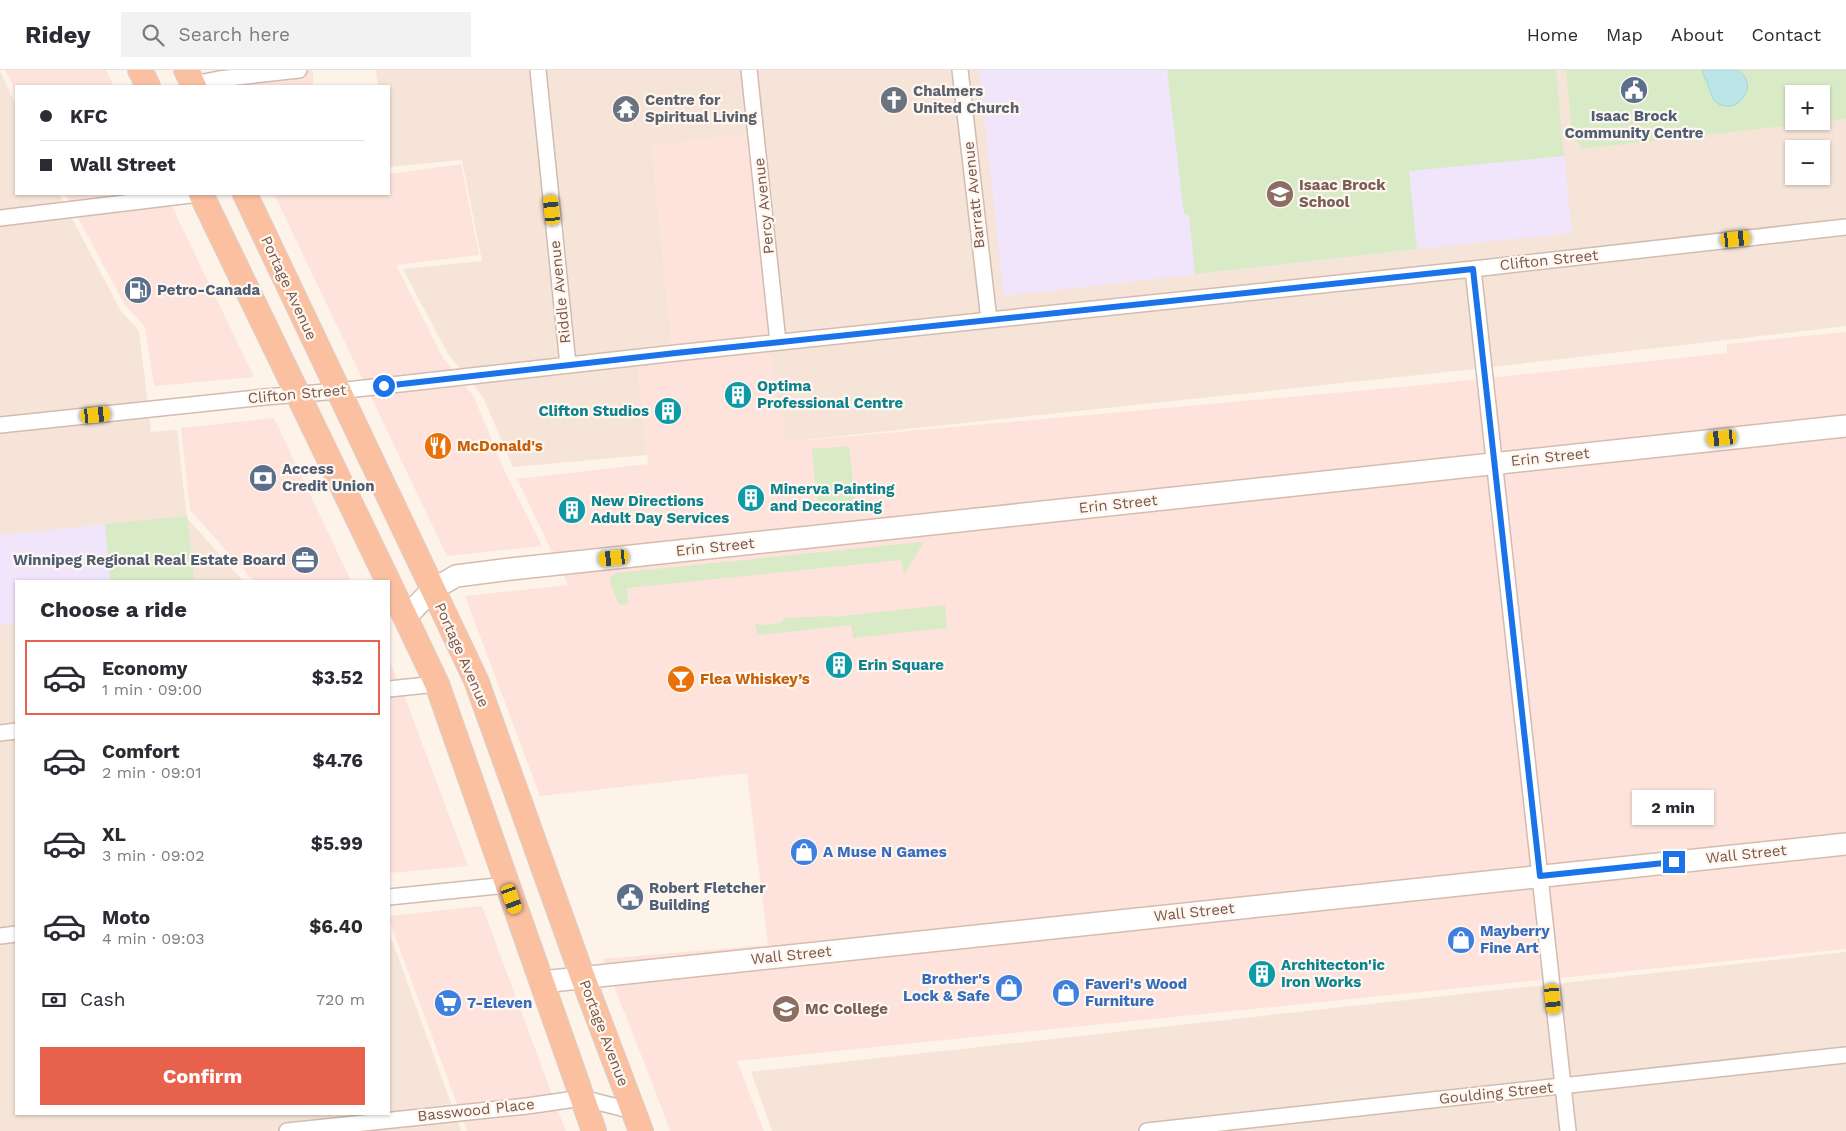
<!DOCTYPE html>
<html lang="en">
<head>
<meta charset="utf-8">
<style>
  body { margin:0; font-family:"Work Sans",sans-serif; background:#f2f2f3; color:#2b2b33; height:100vh; display:flex; flex-direction:column; font-size:19px; white-space:nowrap }
  * { box-sizing:border-box; margin:0 }
  p { font-size:16px; color:#7c7c81 }
  .icon { flex:none; width:28px; height:28px; fill:none; stroke:currentColor; stroke-width:2; stroke-linecap:round; stroke-linejoin:round }
  .map { position:relative; flex:1; overflow:hidden }
  .panel { position:absolute; left:15px; top:510px; width:375px; height:535px; display:flex; flex-direction:column; background:#fff; border-radius:0px; box-shadow:0 1px 4px #0004 }
  .panel>* { flex:none }
  .top-card { position:absolute; left:15px; top:15px; width:375px; height:110px; border-radius:0px; box-shadow:0 1px 4px #0004; display:grid; align-content:center; height:110px; padding:0 25px; background:#fff }
  .fabs { position:absolute; left:1785px; top:15px; display:grid; gap:10px }
  .fabs a { display:grid; place-items:center; width:45px; height:45px; border-radius:0px; background:#fff; box-shadow:0 1px 4px #0004; font-size:25px }
  .end { position:absolute; width:22px; height:22px; margin:-11px; border:6px solid #1a73e8; background:#fff; box-shadow:0 0 0 2px #fff }
  .from { border-radius:50% }
  .bubble { position:absolute; height:35px; border-radius:0px; background:#fff; box-shadow:0 1px 4px #0004; font-size:16px; font-weight:700; line-height:35px; text-align:center }
  .car { position:absolute; width:15px; height:30px; margin:-15px -8px; border-radius:6px; box-shadow:0 0 4px 1px #0007; background:linear-gradient(#f5c518 24%,#345 0 40%,#f5c518 0 76%,#345 0 86%,#f5c518 0) }
  .top-card b { display:flex; align-items:center; gap:18px; height:48px; font-size:19px }
  .top-card b+b { border-top:1px solid #e1e1e2 }
  .top-card i { width:12px; height:12px; background:#2b2b33 }
  ul { padding:0; list-style:none }
  li { display:flex; align-items:center; gap:15px; height:75px; margin:0 10px 8px; padding:0 15px; border:2px solid transparent; border-radius:0px }
  li div { flex:1 }
  li b { display:block; font-size:19px }
  li em { font-style:normal; font-weight:700 }
  li.selected { border-color:#e8614c }
  li>.icon { width:45px; height:45px; stroke-width:1.5 }
  h2 { padding:0 25px; font-size:22px; line-height:60px }
  .pay { display:flex; align-items:center; gap:12px; height:55px; padding:0 25px; font-size:19px }
  .pay p { margin-inline-start:auto }
  .primary-button { display:flex; gap:10px; margin-top:auto; padding:10px 25px }
  .primary-button a { flex:1; height:58px; border-radius:0px; background:#e8614c; color:#fff; font-size:20px; font-weight:700; line-height:58px; text-align:center }
  header { display:flex; align-items:center; gap:30px; box-sizing:border-box; height:70px; padding:0 25px; background:#fff; border-bottom:1px solid #e1e1e2 }
  header strong { font-size:24px }
  nav { display:flex; gap:28px; margin-inline-start:auto; font-size:18px }
  .search { width:350px; height:45px; background:#f2f2f3; display:flex; align-items:center; gap:12px; box-sizing:border-box; padding:0 18px; border-radius:0px; color:#7c7c81; font-size:19px }
  .map>svg:first-child { display:block }
  .residential { fill:#f5e4d7; fill-rule:evenodd }
  .commercial { fill:#fde3dc }
  .education { fill:#f0e5fa }
  .green { fill:#d8ebc6; fill-rule:evenodd }
  .water { fill:#bce5e7; stroke:#a2d6d9 }
  .lines { fill:none; stroke-linecap:round; stroke-linejoin:round }
  .minor-casing { stroke:#d2bcb0; stroke-width:18 }
  .secondary-casing { stroke:#d5bcad; stroke-width:24 }
  .trunk-casing { stroke:#d9d0cd; stroke-width:26 }
  .minor { stroke:#fff; stroke-width:15 }
  .secondary { stroke:#fff; stroke-width:21 }
  .trunk { stroke:#fac0a0; stroke-width:24 }
  .route { stroke:#1a73e8; stroke-width:6 }
  .labels { text-anchor:middle; stroke-width:4.5; stroke-linejoin:round; paint-order:stroke }
  .worship-label { font-size:15px; font-weight:bold; fill:#5b616d; stroke:#fff7ef; text-anchor:start }
  .service-label { font-size:15px; font-weight:bold; fill:#4e5e75; stroke:#fff7ef; text-anchor:start }
  .education-label { font-size:15px; font-weight:bold; fill:#785e54; stroke:#fff7ef; text-anchor:start }
  .street-label { font-size:15px; fill:#78574b; stroke:#fff7ef }
  .culture-label { font-size:15px; font-weight:bold; fill:#0d838f; stroke:#fff7ef; text-anchor:start }
  .food-label { font-size:15px; font-weight:bold; fill:#c56008; stroke:#fff7ef; text-anchor:start }
  .shop-label { font-size:15px; font-weight:bold; fill:#366cbe; stroke:#fff7ef; text-anchor:start }
</style>
</head>
<body>
<header>
<strong>Ridey</strong>
<div class="search"><svg class="icon" aria-label="search" viewBox="0 0 24 24"><circle cx="10" cy="10" r="6"/><path d="M15 15l6 6"/></svg>Search here</div>
<nav><a>Home</a><a>Map</a><a>About</a><a>Contact</a></nav>
</header>
<div class="map">
<svg width="1846" height="1061" viewBox="0 0 1846 1061">
  <rect width="100%" height="100%" fill="#fdf3e9"/>
  <!-- residential -->
  <path class="residential" d="M376,0H1846V256L1484,298L785,372L781,340H777L747,65L652,76L672,273L636,277L647,385L513,397L483,327L448,284L403,199L482,191L462,90L389,97V16H378ZM1794,24H1821V51H1794ZM1794,79H1821V106H1794Z
    M0,1L16,35V124H59L121,241L139,261L151,362L177,360L187,448L243,511H16V1044H389V862L461,1061H0Z
    M1846,882V1061H772L751,1002Z"/>
  <!-- commercial -->
  <path class="commercial" d="M5,0H106L114,16H16V22Z
    M215,0H313V16H223Z
    M748,65L777,340H781L785,372L1413,316L1727,283V274L1846,262V879L737,991L764,1061H670L653,1015L603,889L768,875L747,703L540,726L465,526L568,515L517,409L648,394L636,277L672,272L652,76Z
    M461,94L479,185L396,195L443,288L474,327L505,402L542,476L447,486L274,124H389V104Z
    M65,124H166L254,307L154,316L145,257L125,235Z
    M274,348L351,511H254L190,440L181,358Z
    M389,591L401,617L468,796L389,803Z
    M482,836L563,1054L566,1061H467L389,850V846Z"/>
  <!-- education -->
  <path class="education" d="M979,0H1556L1572,163L1417,179L1004,226Z
    M187,446L194,511H16V554L0,555V465Z"/>
  <!-- green -->
  <path class="green" d="M1167,0H1556L1564,86L1409,101L1417,179L1195,204L1189,146L1184,144Z
    M1566,0H1846V49L1581,79L1572,62ZM1794,24H1821V51H1794Z
    M849,376L856,439L818,443L812,379Z
    M187,446L194,511H110L105,454Z
    M920,472L923,474L904,504L901,490L627,518L628,534L619,535L610,513V508L616,503Z
    M945,535L947,558L853,568L851,555L757,565L755,553L759,555L781,553L785,548L830,546L833,547Z"/>
  <!-- water -->
  <path class="water" d="M1702,0H1738C1754,11 1748,29 1732,36C1713,36 1713,30 1708,15C1707,10 1703,6 1702,0Z"/>
  <g class="lines">
    <defs>
      <path id="minor" d="M538,0L568,295
        M749,0L778,272
        M960,0L989,250
        M193,14L219,9L299,0
        M0,148L199,124
        M1473,199L1568,1061
        M0,355L265,327L338,321L676,283L1473,199L1846,157
        M389,619L437,614
        M0,663L16,661
        M389,827L507,815
        M0,866L16,864
        M287,1061L527,1036L582,1028L633,1041
        M1147,1061L1846,985"/>
      <path id="secondary" d="M405,548L432,520L456,506L511,499L1846,356
        M542,912L1846,774"/>
      <path id="trunk" d="M140,0L148,16
        M186,0L194,16
        M201,124L388,511
        M245,124L476,610L583,908L641,1061
        M389,513L437,614L594,1061"/>
    </defs>
    <!-- minor casing -->
    <use href="#minor" class="minor-casing"/>
    <!-- secondary casing -->
    <use href="#secondary" class="secondary-casing"/>
    <!-- trunk casing -->
    <use href="#trunk" class="trunk-casing"/>
    <!-- minor -->
    <use href="#minor" class="minor"/>
    <!-- secondary -->
    <use href="#secondary" class="secondary"/>
    <!-- trunk -->
    <use href="#trunk" class="trunk"/>
  </g>
  <g class="lines">
    <!-- route -->
    <path class="route" d="M384,316L676,283L1473,199L1540,806L1674,792"/>
  </g>
  <!-- icons -->
  <defs>
    <symbol id="civic-disc" viewBox="-11 -11 22 22"><circle r="9.5" fill="#5c6f8a" stroke="#fff7ef"/><path d="M-.6-6.5H3V-4.5H.6V-3L4-1V1h2V6H-6V1h2V-1L-.6-3ZM-1.2 2.5V6h2.4V2.5Z" fill="#fff"/></symbol>
    <symbol id="church-disc" viewBox="-11 -11 22 22"><circle r="9.5" fill="#6b7280" stroke="#fff7ef"/><path d="M-1.2-6h2.4v3.5h3.3v2.4h-3.3V6h-2.4V-.1h-3.3v-2.4h3.3Z" fill="#fff"/></symbol>
    <symbol id="temple-disc" viewBox="-11 -11 22 22"><circle r="9.5" fill="#6b7280" stroke="#fff7ef"/><path d="M0-6L5-2H3V0L6.5 2.5H4V6H1.5V3h-3V6H-4V2.5H-6.5L-3 0V-2H-5Z" fill="#fff"/></symbol>
    <symbol id="school-disc" viewBox="-11 -11 22 22"><circle r="9.5" fill="#8d6e63" stroke="#fff7ef"/><path d="M0-5L7-2L0 1L-7-2ZM-4 1L0 2.5L4 1V4Q0 6-4 4Z" fill="#fff"/></symbol>
    <symbol id="fuel-disc" viewBox="-11 -11 22 22"><circle r="9.5" fill="#5c6f8a" stroke="#fff7ef"/><path d="M-5.5-6h7V0h2V4h1.3V-2.5L3-4.5l.8-.8L6-3V5H2.5V1h-1V6h-7ZM-4.2-4.7v3.2H.2V-4.7Z" fill="#fff"/></symbol>
    <symbol id="building-disc" viewBox="-11 -11 22 22"><circle r="9.5" fill="#0f9aa8" stroke="#fff7ef"/><path d="M-4-6H4V6H1V3H-1V6H-4ZM-2.5-4.3h1.7v1.8h-1.7ZM.8-4.3h1.7v1.8H.8ZM-2.5-1h1.7V.8h-1.7ZM.8-1h1.7V.8H.8Z" fill="#fff"/></symbol>
    <symbol id="restaurant-disc" viewBox="-11 -11 22 22"><circle r="9.5" fill="#e8710a" stroke="#fff7ef"/><path d="M-5-6h1v4h1v-4h1v4h1v-4h1v5L-1.5 .5V6h-2V.5L-5-1ZM5-6V6H3V1.5H1.5Q1.5-4 5-6Z" fill="#fff"/></symbol>
    <symbol id="bank-disc" viewBox="-11 -11 22 22"><circle r="9.5" fill="#5c6f8a" stroke="#fff7ef"/><path d="M-6-4H6V4H-6ZM0-2.3a2.3 2.3 0 1 0 0 4.6a2.3 2.3 0 1 0 0-4.6Z" fill="#fff"/></symbol>
    <symbol id="office-disc" viewBox="-11 -11 22 22"><circle r="9.5" fill="#5c6f8a" stroke="#fff7ef"/><path d="M-6-3h4V-5.5h4V-3h4V5H-6ZM-1-4.5V-3h2v-1.5ZM-6 0V1H6V0Z" fill="#fff"/></symbol>
    <symbol id="bar-disc" viewBox="-11 -11 22 22"><circle r="9.5" fill="#e8710a" stroke="#fff7ef"/><path d="M-6-5H6L.8 .8V4.5H3.5V6h-7V4.5H-.8V.8Z" fill="#fff"/></symbol>
    <symbol id="shop-disc" viewBox="-11 -11 22 22"><circle r="9.5" fill="#3f7fe0" stroke="#fff7ef"/><path d="M-5-2.5h2.3a2.7 3.5 0 0 1 5.4 0H5L5.5 6h-11ZM-1.5-2.5h3a1.5 2.3 0 0 0-3 0Z" fill="#fff"/></symbol>
    <symbol id="supermarket-disc" viewBox="-11 -11 22 22"><circle r="9.5" fill="#3f7fe0" stroke="#fff7ef"/><path d="M-6-5.5h2.5l.6 2H6L4.5 2H-2.5L-4.4-4H-6ZM-1.5 3.2a1.3 1.3 0 1 0 .1 0ZM3 3.2a1.3 1.3 0 1 0 .1 0Z" fill="#fff"/></symbol>
    <symbol id="university-disc" viewBox="-11 -11 22 22"><circle r="9.5" fill="#8d6e63" stroke="#fff7ef"/><path d="M0-5L7-2L0 1L-7-2ZM-4 1L0 2.5L4 1V4Q0 6-4 4Z" fill="#fff"/></symbol>
  </defs>
  <g fill-rule="evenodd">
    <use href="#civic-disc" x="1618" y="4" width="32" height="32"/>
    <use href="#church-disc" x="878" y="14" width="32" height="32"/>
    <use href="#temple-disc" x="610" y="23" width="32" height="32"/>
    <use href="#school-disc" x="1264" y="108" width="32" height="32"/>
    <use href="#fuel-disc" x="122" y="204" width="32" height="32"/>
    <use href="#building-disc" x="722" y="309" width="32" height="32"/>
    <use href="#building-disc" x="652" y="325" width="32" height="32"/>
    <use href="#restaurant-disc" x="422" y="360" width="32" height="32"/>
    <use href="#bank-disc" x="247" y="392" width="32" height="32"/>
    <use href="#building-disc" x="735" y="412" width="32" height="32"/>
    <use href="#building-disc" x="556" y="424" width="32" height="32"/>
    <use href="#office-disc" x="289" y="474" width="32" height="32"/>
    <use href="#building-disc" x="823" y="579" width="32" height="32"/>
    <use href="#bar-disc" x="665" y="593" width="32" height="32"/>
    <use href="#shop-disc" x="788" y="766" width="32" height="32"/>
    <use href="#civic-disc" x="614" y="811" width="32" height="32"/>
    <use href="#shop-disc" x="1445" y="854" width="32" height="32"/>
    <use href="#building-disc" x="1246" y="888" width="32" height="32"/>
    <use href="#shop-disc" x="993" y="902" width="32" height="32"/>
    <use href="#shop-disc" x="1050" y="907" width="32" height="32"/>
    <use href="#supermarket-disc" x="432" y="917" width="32" height="32"/>
    <use href="#university-disc" x="770" y="923" width="32" height="32"/>
  </g>
  <g class="labels">
    <!-- worship labels -->
    <g class="worship-label">
      <text x="913" y="26">Chalmers<tspan x="913" dy="17">United Church</tspan></text>
      <text x="645" y="35">Centre for<tspan x="645" dy="17">Spiritual Living</tspan></text>
    </g>
    <!-- service labels -->
    <g class="service-label">
      <text x="1634" y="51" text-anchor="middle">Isaac Brock<tspan x="1634" dy="17">Community Centre</tspan></text>
      <text x="157" y="225">Petro-Canada</text>
      <text x="282" y="404">Access<tspan x="282" dy="17">Credit Union</tspan></text>
      <text x="286" y="495" text-anchor="end">Winnipeg Regional Real Estate Board</text>
      <text x="649" y="823">Robert Fletcher<tspan x="649" dy="17">Building</tspan></text>
    </g>
    <!-- education labels -->
    <g class="education-label">
      <text x="1299" y="120">Isaac Brock<tspan x="1299" dy="17">School</tspan></text>
      <text x="805" y="944">MC College</text>
    </g>
    <!-- street labels -->
    <g class="street-label">
      <text transform="translate(974 125) rotate(-96)" y="5">Barratt Avenue</text>
      <text transform="translate(764 136) rotate(-96)" y="5">Percy Avenue</text>
      <text transform="translate(1549 190) rotate(-6)" y="5">Clifton Street</text>
      <text transform="translate(289 218) rotate(65)" y="5">Portage Avenue</text>
      <text transform="translate(560 222) rotate(-96)" y="5">Riddle Avenue</text>
      <text transform="translate(297 324) rotate(-5)" y="5">Clifton Street</text>
      <text transform="translate(1550 387) rotate(-6)" y="5">Erin Street</text>
      <text transform="translate(1118 434) rotate(-6)" y="5">Erin Street</text>
      <text transform="translate(715 477) rotate(-6)" y="5">Erin Street</text>
      <text transform="translate(462 585) rotate(66)" y="5">Portage Avenue</text>
      <text transform="translate(1746 784) rotate(-6)" y="5">Wall Street</text>
      <text transform="translate(1194 842) rotate(-6)" y="5">Wall Street</text>
      <text transform="translate(791 885) rotate(-6)" y="5">Wall Street</text>
      <text transform="translate(604 963) rotate(69)" y="5">Portage Avenue</text>
      <text transform="translate(1496 1023) rotate(-6)" y="5">Goulding Street</text>
      <text transform="translate(476 1040) rotate(-6)" y="5">Basswood Place</text>
    </g>
    <!-- culture labels -->
    <g class="culture-label">
      <text x="757" y="321">Optima<tspan x="757" dy="17">Professional Centre</tspan></text>
      <text x="649" y="346" text-anchor="end">Clifton Studios</text>
      <text x="770" y="424">Minerva Painting<tspan x="770" dy="17">and Decorating</tspan></text>
      <text x="591" y="436">New Directions<tspan x="591" dy="17">Adult Day Services</tspan></text>
      <text x="858" y="600">Erin Square</text>
      <text x="1281" y="900">Architecton'ic<tspan x="1281" dy="17">Iron Works</tspan></text>
    </g>
    <!-- food labels -->
    <g class="food-label">
      <text x="457" y="381">McDonald's</text>
      <text x="700" y="614">Flea Whiskey’s</text>
    </g>
    <!-- shop labels -->
    <g class="shop-label">
      <text x="823" y="787">A Muse N Games</text>
      <text x="1480" y="866">Mayberry<tspan x="1480" dy="17">Fine Art</tspan></text>
      <text x="990" y="914" text-anchor="end">Brother's<tspan x="990" dy="17">Lock &amp; Safe</tspan></text>
      <text x="1085" y="919">Faveri's Wood<tspan x="1085" dy="17">Furniture</tspan></text>
      <text x="467" y="938">7-Eleven</text>
    </g>
  </g>
</svg>
<div class="fabs">
<a>+</a>
<a>−</a>
</div>
<i class="end from" style="left:384px;top:316px"></i>
<i class="end" style="left:1674px;top:792px"></i>
<div class="bubble" style="left:1632px;top:720px;width:82px">2 min</div>
<i class="car" style="left:552px;top:140px;rotate:354deg"></i>
<i class="car" style="left:1736px;top:169px;rotate:84deg"></i>
<i class="car" style="left:96px;top:345px;rotate:84deg"></i>
<i class="car" style="left:1722px;top:368px;rotate:264deg"></i>
<i class="car" style="left:614px;top:488px;rotate:264deg"></i>
<i class="car" style="left:512px;top:829px;rotate:160deg"></i>
<i class="car" style="left:1553px;top:929px;rotate:174deg"></i>
<div class="top-card">
<b><i class="from"></i>KFC</b>
<b><i></i>Wall Street</b>
</div>
<section class="panel">
<h2>Choose a ride</h2>
<ul>
<li class="selected"><svg class="icon" aria-label="car" viewBox="0 0 24 24"><path d="M5 17H2v-5l4-1 3-4h7l3 4 3 1v5h-3M9 17h6M6 11h13"/><circle cx="7" cy="17" r="2"/><circle cx="17" cy="17" r="2"/></svg><div><b>Economy</b><p>1 min · 09:00</p></div><em>$3.52</em></li>
<li><svg class="icon" aria-label="car" viewBox="0 0 24 24"><path d="M5 17H2v-5l4-1 3-4h7l3 4 3 1v5h-3M9 17h6M6 11h13"/><circle cx="7" cy="17" r="2"/><circle cx="17" cy="17" r="2"/></svg><div><b>Comfort</b><p>2 min · 09:01</p></div><em>$4.76</em></li>
<li><svg class="icon" aria-label="car" viewBox="0 0 24 24"><path d="M5 17H2v-5l4-1 3-4h7l3 4 3 1v5h-3M9 17h6M6 11h13"/><circle cx="7" cy="17" r="2"/><circle cx="17" cy="17" r="2"/></svg><div><b>XL</b><p>3 min · 09:02</p></div><em>$5.99</em></li>
<li><svg class="icon" aria-label="car" viewBox="0 0 24 24"><path d="M5 17H2v-5l4-1 3-4h7l3 4 3 1v5h-3M9 17h6M6 11h13"/><circle cx="7" cy="17" r="2"/><circle cx="17" cy="17" r="2"/></svg><div><b>Moto</b><p>4 min · 09:03</p></div><em>$6.40</em></li>
</ul>
<div class="pay"><svg class="icon" aria-label="cash" viewBox="0 0 24 24"><path d="M3 7h18v10H3z"/><circle cx="12" cy="12" r="2"/></svg>Cash<p>720 m</p></div>
<div class="primary-button"><a>Confirm</a></div>
</section>
</div>
</body>
</html>
